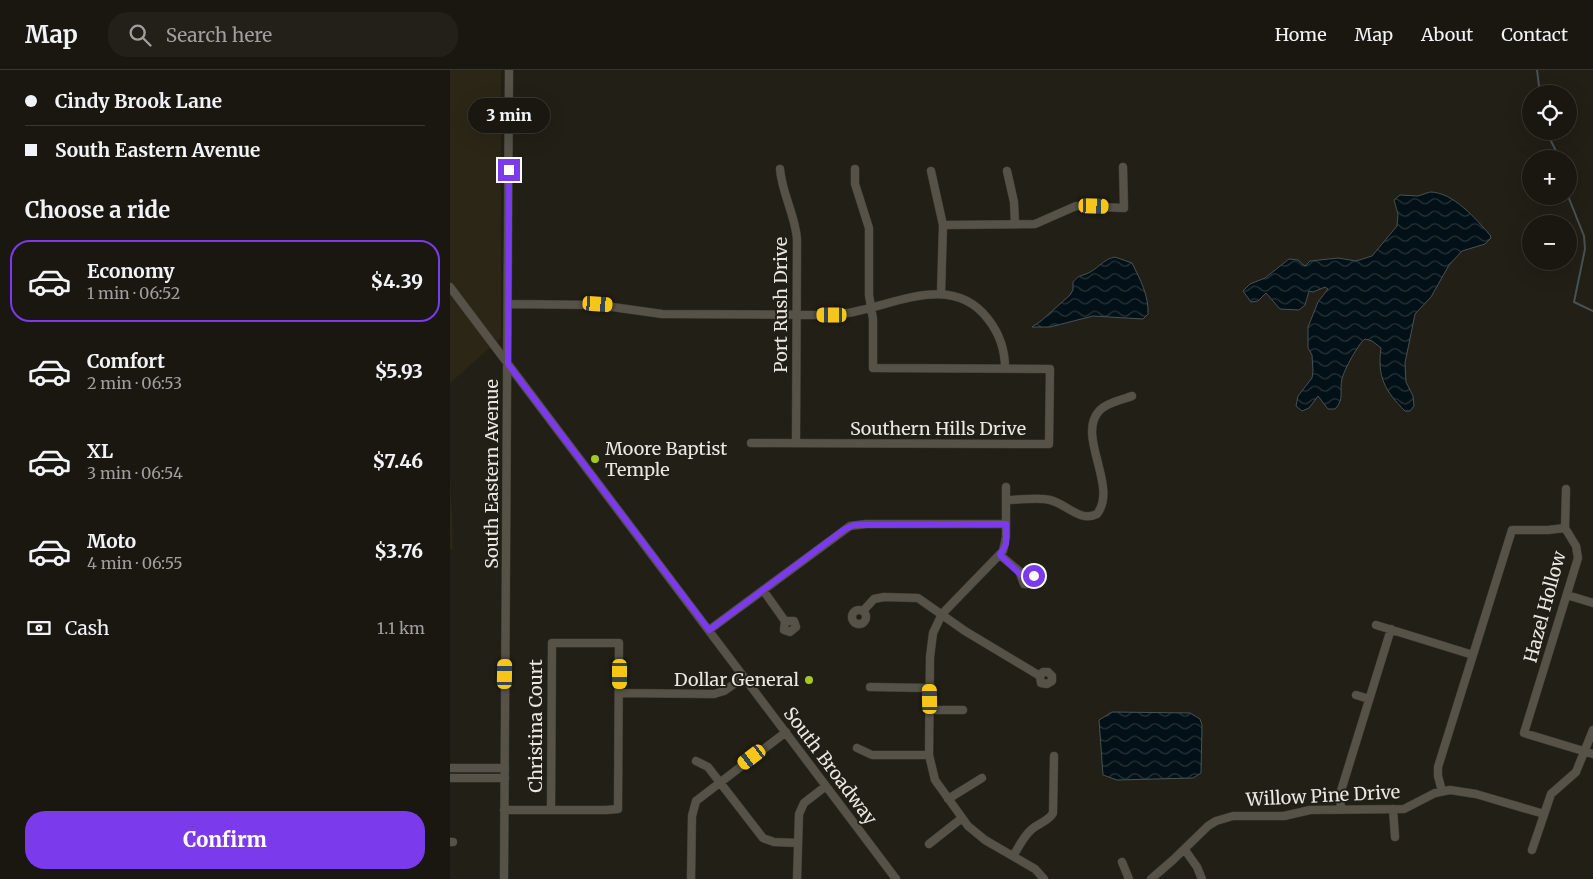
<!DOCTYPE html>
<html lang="en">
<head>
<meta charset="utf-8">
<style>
  body { margin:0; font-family:Merriweather,serif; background:#232019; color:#f1f3f6; height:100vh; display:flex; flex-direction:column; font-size:19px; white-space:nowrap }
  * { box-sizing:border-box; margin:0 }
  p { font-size:16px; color:#9f9f9f }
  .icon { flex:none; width:28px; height:28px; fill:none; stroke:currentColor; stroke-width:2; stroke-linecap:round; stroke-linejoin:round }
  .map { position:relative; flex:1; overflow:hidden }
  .details { display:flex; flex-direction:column; background:#1a1710; width:450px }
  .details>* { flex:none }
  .top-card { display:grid; align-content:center; height:110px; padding:0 25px; background:#1a1710 }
  .controls { position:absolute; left:1072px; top:15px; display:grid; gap:10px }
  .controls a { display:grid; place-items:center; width:55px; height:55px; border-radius:50%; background:#1a1710; box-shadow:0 5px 20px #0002,0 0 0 1px #383630; font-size:25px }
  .end { position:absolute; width:22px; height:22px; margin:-11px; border:6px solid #7c3aed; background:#fff; box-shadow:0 0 0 2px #fff }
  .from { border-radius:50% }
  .bubble { position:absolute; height:35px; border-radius:18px; background:#1a1710; box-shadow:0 5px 20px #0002,0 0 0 1px #383630; font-size:16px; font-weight:800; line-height:35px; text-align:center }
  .car { position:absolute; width:15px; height:30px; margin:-15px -8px; border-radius:6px; box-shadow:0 0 4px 1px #0007; background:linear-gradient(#f5c518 24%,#345 0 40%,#f5c518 0 76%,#345 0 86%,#f5c518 0) }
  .top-card b { display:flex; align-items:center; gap:18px; height:48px; font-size:19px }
  .top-card b+b { border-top:1px solid #383630 }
  .top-card i { width:12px; height:12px; background:#f1f3f6 }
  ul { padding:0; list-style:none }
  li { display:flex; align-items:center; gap:15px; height:82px; margin:0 10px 8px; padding:0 15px; border:2px solid transparent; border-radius:20px }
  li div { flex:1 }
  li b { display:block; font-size:19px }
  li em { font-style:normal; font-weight:800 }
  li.active { border-color:#7c3aed }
  li>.icon { width:45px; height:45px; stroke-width:1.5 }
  h2 { padding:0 25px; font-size:22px; line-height:60px }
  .pay { display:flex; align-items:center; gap:12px; height:55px; padding:0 25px; font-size:19px }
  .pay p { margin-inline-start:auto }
  .button { display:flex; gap:10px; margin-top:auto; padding:10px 25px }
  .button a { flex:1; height:58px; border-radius:20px; background:#7c3aed; color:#fff; font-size:20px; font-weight:800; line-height:58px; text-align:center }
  header { display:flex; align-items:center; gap:30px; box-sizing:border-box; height:70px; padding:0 25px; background:#1a1710; border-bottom:1px solid #383630 }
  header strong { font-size:24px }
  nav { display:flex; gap:28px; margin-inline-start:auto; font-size:18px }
  .search { width:350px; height:45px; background:#232019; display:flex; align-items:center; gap:12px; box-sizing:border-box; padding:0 18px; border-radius:20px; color:#9f9f9f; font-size:19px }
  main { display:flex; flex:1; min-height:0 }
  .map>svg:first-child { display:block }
  .built { fill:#2c2617 }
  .water { fill:url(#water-waves); stroke:#485254 }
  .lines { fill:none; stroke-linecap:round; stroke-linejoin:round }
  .stream { stroke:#485254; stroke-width:2 }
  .minor-casing { stroke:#3d3a34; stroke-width:9 }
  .minor { stroke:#565247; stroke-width:8 }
  .route { stroke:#7c3aed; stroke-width:6 }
  .poi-dot { fill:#a4c824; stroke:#221f16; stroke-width:2 }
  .labels { text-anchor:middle; stroke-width:4; stroke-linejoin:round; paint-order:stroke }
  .street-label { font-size:18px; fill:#eae8e2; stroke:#221f16 }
  .poi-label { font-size:18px; fill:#eae8e2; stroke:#221f16; text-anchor:start }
</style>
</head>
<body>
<header>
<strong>Map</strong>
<div class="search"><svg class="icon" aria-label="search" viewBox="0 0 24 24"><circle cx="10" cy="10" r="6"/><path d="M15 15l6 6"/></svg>Search here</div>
<nav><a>Home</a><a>Map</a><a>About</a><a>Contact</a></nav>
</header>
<main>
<section class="details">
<div class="top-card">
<b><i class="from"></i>Cindy Brook Lane</b>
<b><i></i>South Eastern Avenue</b>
</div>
<h2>Choose a ride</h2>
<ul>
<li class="active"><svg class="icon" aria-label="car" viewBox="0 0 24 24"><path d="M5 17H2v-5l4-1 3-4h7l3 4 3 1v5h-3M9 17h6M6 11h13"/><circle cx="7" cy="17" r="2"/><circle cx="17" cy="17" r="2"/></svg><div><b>Economy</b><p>1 min · 06:52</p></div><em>$4.39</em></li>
<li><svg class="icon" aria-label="car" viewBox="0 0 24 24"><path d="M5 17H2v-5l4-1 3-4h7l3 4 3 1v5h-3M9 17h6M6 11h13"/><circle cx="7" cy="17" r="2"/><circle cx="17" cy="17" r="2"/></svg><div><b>Comfort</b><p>2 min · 06:53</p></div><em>$5.93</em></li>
<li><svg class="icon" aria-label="car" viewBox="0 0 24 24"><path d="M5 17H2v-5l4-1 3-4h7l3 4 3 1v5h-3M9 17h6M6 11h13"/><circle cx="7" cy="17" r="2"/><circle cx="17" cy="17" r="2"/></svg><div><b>XL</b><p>3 min · 06:54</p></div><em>$7.46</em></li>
<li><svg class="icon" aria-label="car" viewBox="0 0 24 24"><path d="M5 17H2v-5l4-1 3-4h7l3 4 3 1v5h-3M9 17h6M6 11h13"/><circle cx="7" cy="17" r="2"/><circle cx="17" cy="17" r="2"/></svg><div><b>Moto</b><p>4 min · 06:55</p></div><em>$3.76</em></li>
</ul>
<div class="pay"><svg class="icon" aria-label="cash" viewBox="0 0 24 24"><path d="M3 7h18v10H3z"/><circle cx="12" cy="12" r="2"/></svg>Cash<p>1.1 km</p></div>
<div class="button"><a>Confirm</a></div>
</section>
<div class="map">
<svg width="1143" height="809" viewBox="0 0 1143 809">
  <defs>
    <pattern id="water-waves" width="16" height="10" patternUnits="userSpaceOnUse" patternTransform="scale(1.25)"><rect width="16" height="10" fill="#021117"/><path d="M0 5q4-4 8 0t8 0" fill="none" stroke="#273438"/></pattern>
  </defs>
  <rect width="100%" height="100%" fill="#221f16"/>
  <!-- built -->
  <path class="built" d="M0,0H51V268L0,313Z
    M0,402L2,447L3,479H0Z"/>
  <!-- water -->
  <path class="water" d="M980,122C1003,122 1026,149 1040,165L1041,168L1035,174L1012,181L999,195L981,227L965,244L955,293L956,312L963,326L964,336L960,341H955C935,321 927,307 931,278L922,271L915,269C908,274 894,300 892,309C889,321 895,329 885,339H878L868,326L859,338L852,341L846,336L848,326L862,308L863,301L862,285L858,278V257L868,232L878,219L875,217L863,222L859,221L855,235L849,240L830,239L816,223L808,231L801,232L793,221L800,214L815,208L839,189L848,190L855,196L860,191L888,188L906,191L922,186L947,156L948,144L944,130L950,125L968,126Z
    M665,187L682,193C690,209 699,226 698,244L693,249L643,246L600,257H582L591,251L620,225L623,220V212C628,206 630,206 636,204C647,200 653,189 665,187Z
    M662,642L740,643L750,649L752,655L751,703L743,708L667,710L653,705L649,650Z"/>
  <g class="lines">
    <!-- stream -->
    <path class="stream" d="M1087,0L1090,24
      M1096,61L1110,89
      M1118,126L1134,166L1135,179L1124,232L1143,241"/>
    <defs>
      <path id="minor" d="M330,99C332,124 345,144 347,169L346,373
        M481,101L493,155L491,224
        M557,101L564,132L565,154
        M493,155L585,154L626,136L674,138L673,97
        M0,217L446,809
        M59,234L148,235L212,244L382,245C433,243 498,197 538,249C549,263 555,280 555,298
        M301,373L599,374L600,299L423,298V249L419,225V158L405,114V99
        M556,417V467L553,481L492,544L483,563L480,587L479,685L485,710L518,756L535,770L585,799L594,809
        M1116,419L1115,458L1126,476L1128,488L1074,663L1143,684
        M556,430C570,430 586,427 600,430C615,433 630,453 647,444C669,416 625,365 650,340C658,332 672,330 682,326
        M550,485L569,501L574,514H580L584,510L580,502H575L571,505
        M313,520L335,551L334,560L340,562L346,557L344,551H335
        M1117,525L1143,533
        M402 547a7 7 0 1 1 14 0a7 7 0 1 1-14 0Z
        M413,541L424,529L434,527L468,528L515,561L590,606L591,613L597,614L602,611V606L598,602H593L590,606
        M926,555L1023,585
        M259,560L400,456L416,454H556
        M420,617L479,618
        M169,623L264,624L274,621L294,607
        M906,625L919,629
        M480,640H513
        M407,678L422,685H479
        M246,691L258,697L313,768L324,772L347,773
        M0,698H55
        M0,708H55
        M992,721L988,706V697L1062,460H1098L1115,458
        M498,729L532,708
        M943,739L945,767
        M54,740H156L168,739L169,573H102L101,740
        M891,740L890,724L941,559
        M0,772H3
        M479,774L512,748
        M735,780L747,797L752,809
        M1082,780L1101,724L1126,702L1143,660
        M563,786C569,777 573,767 581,760C588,753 598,752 603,743L604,686
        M672,792L679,809
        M54,809L59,0
        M241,809L242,746L246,731L336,662
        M347,809L349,744L354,733L376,716
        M701,809L723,790L758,756L766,751L783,746H834L860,740L954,739L985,723L1000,720L1026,724L1094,744"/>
    </defs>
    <!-- minor casing -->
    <use href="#minor" class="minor-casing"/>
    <!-- minor -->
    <use href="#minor" class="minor"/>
  </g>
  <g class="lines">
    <!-- route -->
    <path class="route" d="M59,100L58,294L259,560L395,459L404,455L556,454V474L550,485L571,505L578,501L584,506"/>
  </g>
  <!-- markers -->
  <g class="poi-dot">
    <circle cx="145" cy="389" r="5"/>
    <circle cx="359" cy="610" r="5"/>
  </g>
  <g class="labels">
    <!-- street labels -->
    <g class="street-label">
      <text transform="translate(331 235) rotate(-90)" y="6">Port Rush Drive</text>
      <text x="488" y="365">Southern Hills Drive</text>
      <text transform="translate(42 404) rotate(-90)" y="6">South Eastern Avenue</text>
      <text transform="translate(1095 537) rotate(-75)" y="6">Hazel Hollow</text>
      <text transform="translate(86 656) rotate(-90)" y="6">Christina Court</text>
      <text transform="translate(380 696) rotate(53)" y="6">South Broadway</text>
      <text transform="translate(873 726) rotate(-3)" y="6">Willow Pine Drive</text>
    </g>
    <!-- poi labels -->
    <g class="poi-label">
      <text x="155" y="385">Moore Baptist<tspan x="155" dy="21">Temple</tspan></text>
      <text x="349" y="616" text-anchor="end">Dollar General</text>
    </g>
  </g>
</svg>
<div class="controls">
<a><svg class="icon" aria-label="locate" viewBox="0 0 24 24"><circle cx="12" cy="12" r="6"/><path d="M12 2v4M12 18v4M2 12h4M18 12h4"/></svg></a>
<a>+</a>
<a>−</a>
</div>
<i class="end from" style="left:584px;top:506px"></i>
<i class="end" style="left:59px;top:100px"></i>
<div class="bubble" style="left:18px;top:28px;width:82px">3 min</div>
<i class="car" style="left:644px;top:136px;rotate:92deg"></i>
<i class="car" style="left:148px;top:234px;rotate:94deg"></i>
<i class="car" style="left:382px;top:245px;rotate:270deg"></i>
<i class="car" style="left:55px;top:604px;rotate:1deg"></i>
<i class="car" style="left:170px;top:604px;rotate:180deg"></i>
<i class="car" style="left:480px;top:629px;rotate:359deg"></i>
<i class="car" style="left:302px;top:687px;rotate:233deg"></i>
</div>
</main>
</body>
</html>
